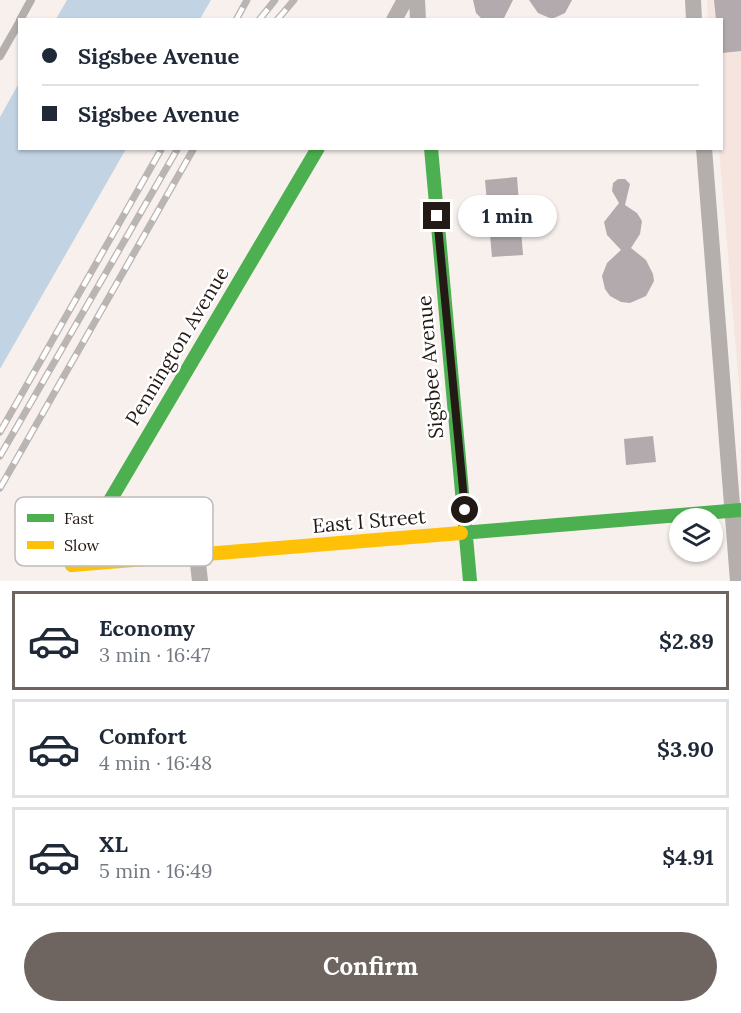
<!DOCTYPE html>
<html lang="en">
<head>
<meta charset="utf-8">
<style>
  body { margin:0; font-family:Lora,serif; background:#f2f2f3; color:#1f2937; height:100vh; display:flex; flex-direction:column; font-size:22px; white-space:nowrap }
  * { box-sizing:border-box; margin:0 }
  p { font-size:20px; color:#747a83 }
  .icon { flex:none; width:33px; height:33px; fill:none; stroke:currentColor; stroke-width:2; stroke-linecap:round; stroke-linejoin:round }
  .map { position:relative; height:581px; overflow:hidden }
  .panel { display:flex; flex-direction:column; background:#fff; flex:1 }
  .panel>* { flex:none }
  .guide { position:absolute; left:18px; top:18px; width:705px; height:132px; border-radius:0px; box-shadow:0 2px 4px #0004; display:grid; align-content:center; height:132px; padding:0 24px; background:#fff }
  .tools { position:absolute; left:669px; top:508px; display:grid; gap:12px }
  .tools a { display:grid; place-items:center; width:54px; height:54px; border-radius:50%; background:#fff; box-shadow:0 2px 4px #0004; font-size:30px }
  .end { position:absolute; width:27px; height:27px; margin:-14px; border:8px solid #241a15; background:#fff; box-shadow:0 0 0 3px #fff }
  .from { border-radius:50% }
  .bubble { position:absolute; height:42px; border-radius:21px; background:#fff; box-shadow:0 2px 4px #0004; font-size:20px; font-weight:800; line-height:42px; text-align:center }
  .guide b { display:flex; align-items:center; gap:21px; height:57px; font-size:22px }
  .guide b+b { border-top:2px solid #e0e1e3 }
  .guide i { width:15px; height:15px; background:#1f2937 }
  ul { padding:10px 0 0; list-style:none }
  li { display:flex; align-items:center; gap:18px; height:99px; margin:0 12px 9px; padding:0 12px; border:3px solid #e0e1e3; border-radius:0px }
  li div { flex:1 }
  li b { display:block; font-size:22px }
  li em { font-style:normal; font-weight:800 }
  li.on { border-color:#6e6561 }
  li>.icon { width:54px; height:54px; stroke-width:1.5 }
  .primary-button { display:flex; gap:12px; margin-top:auto; padding:12px 24px }
  .primary-button a { flex:1; height:69px; border-radius:36px; background:#6e6561; color:#fff; font-size:24px; font-weight:800; line-height:69px; text-align:center }
  .map>svg:first-child { display:block }
  .built { fill:#f6e5df }
  .water { fill:#c2d4e4 }
  .building { fill:#b2aaad }
  .lines { fill:none; stroke-linecap:round; stroke-linejoin:round }
  .lane { stroke:#b4afac; stroke-width:8 }
  .street { stroke:#b4afac; stroke-width:16 }
  .fast { stroke:#4caf50; stroke-width:14 }
  .slow { stroke:#ffc107; stroke-width:14 }
  .rail-casing { stroke:#bab4b2; stroke-width:7 }
  .rail { stroke:#fff; stroke-width:4.5; stroke-dasharray:14; stroke-linecap:butt }
  .route { stroke:#241a15; stroke-width:8 }
  .labels { text-anchor:middle; stroke-width:5; stroke-linejoin:round; paint-order:stroke }
  .street-label { font-size:20px; fill:#241a15; stroke:#fff }
  .key { fill:#fff; stroke:#bdbab9; stroke-width:1.5 }
  .key-label { font-size:16px; fill:#241a15 }
</style>
</head>
<body>
<div class="map">
<svg width="741" height="581" viewBox="0 0 741 581">
  <rect width="100%" height="100%" fill="#f7f0ed"/>
  <!-- built -->
  <path class="built" d="M707,0H741V409L719,149L722,148V20L708,19Z"/>
  <!-- water -->
  <path class="water" d="M67,0H211L200,19H56Z
    M19,83L20,148L126,149L0,369V117Z"/>
  <!-- building -->
  <path class="building" d="M473,0H513L503,20H483L476,13Z
    M529,0H572L565,13L552,19L538,13Z
    M714,0H741V51L722,53V20H716Z
    M517,177L523,255L492,257L485,180Z
    M618,179H625L630,184L625,205L637,213L642,221L640,234L631,248L646,260L653,274L654,281L646,296L630,303L621,302L610,296L605,289L602,276L607,263L621,250L607,235L604,222L619,203L612,191L613,183Z
    M653,436L656,462L626,465L624,439Z"/>
  <g class="lines">
    <!-- lane -->
    <path class="lane" d="M20,20L31,0
      M0,56L20,21"/>
    <!-- street -->
    <path class="street" d="M417,0L418,20
      M693,0L694,20
      M394,20L405,0
      M704,148L738,581
      M197,555L200,581"/>
    <!-- fast -->
    <path class="fast" d="M431,148L470,581
      M461,533L741,510
      M72,565L318,148"/>
    <!-- slow -->
    <path class="slow" d="M72,565L461,533"/>
    <defs>
      <path id="rail" d="M236,20L247,0
        M259,20L275,0
        M277,20L294,0
        M0,432L162,148
        M0,456L178,148
        M0,488L194,148"/>
    </defs>
    <!-- rail casing -->
    <use href="#rail" class="rail-casing"/>
    <!-- rail -->
    <use href="#rail" class="rail"/>
  </g>
  <g class="lines">
    <!-- route -->
    <path class="route" d="M437,216L465,510"/>
  </g>
  <g class="labels">
    <!-- street labels -->
    <g class="street-label">
      <text transform="translate(177 346) rotate(-59)" y="7">Pennington Avenue</text>
      <text transform="translate(430 367) rotate(-95)" y="7">Sigsbee Avenue</text>
      <text transform="translate(369 521) rotate(-5)" y="7">East I Street</text>
    </g>
  </g>
  <!-- legend -->
  <rect x="15" y="497" width="198" height="69" rx="9" class="key"/>
  <rect x="27" y="514" width="27" height="8" fill="#4caf50"/>
  <rect x="27" y="541" width="27" height="8" fill="#ffc107"/>
  <g class="key-label">
    <text x="64" y="524">Fast</text>
    <text x="64" y="551">Slow</text>
  </g>
</svg>
<div class="tools">
<a><svg class="icon" aria-label="layers" viewBox="0 0 24 24"><path d="M12 4l9 5-9 5-9-5zM3 14l9 5 9-5"/></svg></a>
</div>
<i class="end from" style="left:465px;top:510px"></i>
<i class="end" style="left:437px;top:216px"></i>
<div class="bubble" style="left:458px;top:195px;width:99px">1 min</div>
<div class="guide">
<b><i class="from"></i>Sigsbee Avenue</b>
<b><i></i>Sigsbee Avenue</b>
</div>
</div>
<section class="panel">
<ul>
<li class="on"><svg class="icon" aria-label="car" viewBox="0 0 24 24"><path d="M5 17H2v-5l4-1 3-4h7l3 4 3 1v5h-3M9 17h6M6 11h13"/><circle cx="7" cy="17" r="2"/><circle cx="17" cy="17" r="2"/></svg><div><b>Economy</b><p>3 min · 16:47</p></div><em>$2.89</em></li>
<li><svg class="icon" aria-label="car" viewBox="0 0 24 24"><path d="M5 17H2v-5l4-1 3-4h7l3 4 3 1v5h-3M9 17h6M6 11h13"/><circle cx="7" cy="17" r="2"/><circle cx="17" cy="17" r="2"/></svg><div><b>Comfort</b><p>4 min · 16:48</p></div><em>$3.90</em></li>
<li><svg class="icon" aria-label="car" viewBox="0 0 24 24"><path d="M5 17H2v-5l4-1 3-4h7l3 4 3 1v5h-3M9 17h6M6 11h13"/><circle cx="7" cy="17" r="2"/><circle cx="17" cy="17" r="2"/></svg><div><b>XL</b><p>5 min · 16:49</p></div><em>$4.91</em></li>
</ul>
<div class="primary-button"><a>Confirm</a></div>
</section>
</body>
</html>
